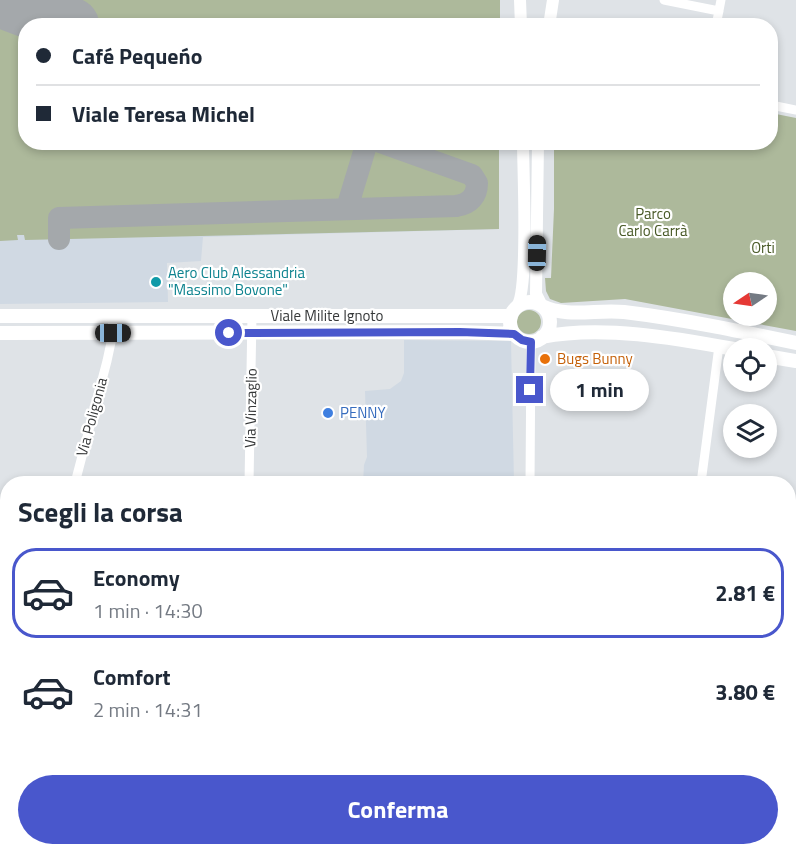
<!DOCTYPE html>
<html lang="it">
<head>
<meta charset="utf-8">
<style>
  body { margin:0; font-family:"Titillium Web",sans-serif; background:#f2f2f3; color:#1f2937; height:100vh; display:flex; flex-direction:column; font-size:22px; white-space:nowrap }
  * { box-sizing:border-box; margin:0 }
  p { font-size:20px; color:#747a83 }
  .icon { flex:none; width:33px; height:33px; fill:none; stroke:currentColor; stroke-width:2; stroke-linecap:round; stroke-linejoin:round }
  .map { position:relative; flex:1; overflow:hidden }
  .panel { position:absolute; left:0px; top:476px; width:796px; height:380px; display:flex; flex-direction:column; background:#fff; border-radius:24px 24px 0 0; box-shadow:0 3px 9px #0003 }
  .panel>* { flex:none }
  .hud { position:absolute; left:18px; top:18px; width:760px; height:132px; border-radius:24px; box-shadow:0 3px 9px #0003; display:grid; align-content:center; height:132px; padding:0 18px; background:#fff }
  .needle { width:39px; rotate:257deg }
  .fabs { position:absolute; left:723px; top:272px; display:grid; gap:12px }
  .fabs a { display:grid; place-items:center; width:54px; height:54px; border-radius:50%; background:#fff; box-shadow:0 3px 9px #0003; font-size:30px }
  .end { position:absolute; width:27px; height:27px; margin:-14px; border:8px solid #4957cc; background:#fff; box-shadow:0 0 0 3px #fff }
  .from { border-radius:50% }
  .bubble { position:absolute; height:42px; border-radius:21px; background:#fff; box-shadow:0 3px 9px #0003; font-size:20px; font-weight:700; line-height:42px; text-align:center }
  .car { position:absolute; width:18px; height:36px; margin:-18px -9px; border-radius:8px; box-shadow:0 0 4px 2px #0007; background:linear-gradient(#222 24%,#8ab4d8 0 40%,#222 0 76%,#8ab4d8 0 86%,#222 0) }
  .hud b { display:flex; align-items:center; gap:21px; height:57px; font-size:22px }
  .hud b+b { border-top:2px solid #e0e1e3 }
  .hud i { width:15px; height:15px; background:#1f2937 }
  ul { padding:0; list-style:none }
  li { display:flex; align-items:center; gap:18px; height:90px; margin:0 12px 9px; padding:0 6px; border:3px solid transparent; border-radius:24px }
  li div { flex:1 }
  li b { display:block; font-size:22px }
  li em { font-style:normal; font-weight:700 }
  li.current { border-color:#4957cc }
  li>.icon { width:54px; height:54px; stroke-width:1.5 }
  h2 { padding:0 18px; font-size:27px; line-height:72px }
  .action { display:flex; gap:12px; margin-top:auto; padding:12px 18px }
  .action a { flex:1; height:69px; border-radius:36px; background:#4957cc; color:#fff; font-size:24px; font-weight:700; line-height:69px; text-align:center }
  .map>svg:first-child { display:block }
  .built { fill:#d0d9e3 }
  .education { fill:#ecd1d3 }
  .green { fill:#adb99b; fill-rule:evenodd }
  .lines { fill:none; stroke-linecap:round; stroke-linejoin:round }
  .taxiway { stroke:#a4a8ab; stroke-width:22 }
  .runway { stroke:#a4a8ab; stroke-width:57 }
  .minor { stroke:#fff; stroke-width:9 }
  .tertiary { stroke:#fff; stroke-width:12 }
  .secondary { stroke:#fff; stroke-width:14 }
  .route { stroke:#4957cc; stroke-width:8 }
  .culture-dot { fill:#0f9aa8; stroke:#fff; stroke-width:2 }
  .food-dot { fill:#e8710a; stroke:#fff; stroke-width:2 }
  .shop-dot { fill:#3f7fe0; stroke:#fff; stroke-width:2 }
  .labels { text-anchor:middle; stroke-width:4.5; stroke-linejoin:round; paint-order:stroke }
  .park-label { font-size:15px; fill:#485926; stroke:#fff }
  .culture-label { font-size:15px; fill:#0d838f; stroke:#fff; text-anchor:start }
  .street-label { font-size:15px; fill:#363839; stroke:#fff }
  .food-label { font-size:15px; fill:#c56008; stroke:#fff; text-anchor:start }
  .shop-label { font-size:15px; fill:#366cbe; stroke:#fff; text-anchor:start }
</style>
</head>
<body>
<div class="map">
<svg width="796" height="854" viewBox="0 0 796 854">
  <rect width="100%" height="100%" fill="#dfe3e7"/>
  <!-- built -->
  <path class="built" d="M0,0H500V25L26,26V142L499,143V229L203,237L201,261L167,263L168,302L0,304Z
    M404,340L511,341L514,483H363L364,465L367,457L365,391L390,389L401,381L404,373Z
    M702,848H723L732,854H698Z"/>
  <!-- education -->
  <path class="education" d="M361,848H500V854H360Z"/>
  <!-- green -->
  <path class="green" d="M0,0H500V25L26,26V142L499,143V229L25,240L24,235H17L18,240L0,241Z
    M771,113L796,118V331L625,299L561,303L550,299L546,291L545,278H551L554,209V143L771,142ZM734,282H766V315H734Z
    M517 322a12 12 0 1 1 24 0a12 12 0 1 1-24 0Z
    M789,701H796V832L789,830Z"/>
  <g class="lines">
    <!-- taxiway -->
    <path class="taxiway" d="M347,208L367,142
      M59,239V218L456,206C470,204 477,196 477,183L472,175L380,142"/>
    <!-- runway -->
    <path class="runway" d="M3,0L71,26"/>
    <!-- minor -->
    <path class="minor" d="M664,0L719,11
      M716,26L721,0
      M771,105L796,110
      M75,483L107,361L113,333L112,315
      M249,483L252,315
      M530,483L531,342
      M701,483L719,346
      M789,560H796
      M789,691H796
      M0,793L8,764
      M0,804L8,806
      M789,840L796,841
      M535,848V854
      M735,848L744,854
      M126,854L128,848
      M236,854L237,848
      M355,854V848
      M691,854L694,848"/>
    <!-- tertiary -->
    <path class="tertiary" d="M520,0L521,26
      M549,26L553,0
      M538,142L536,294L542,306
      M517,306C529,290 523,170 523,142"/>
    <!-- secondary -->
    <path class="secondary" d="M510 322a20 20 0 1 1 40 0a20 20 0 1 1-40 0Z
      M542,306C567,318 598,309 624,312C682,319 739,331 796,343
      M0,316H511
      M0,333L460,332L514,334
      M542,337C601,325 675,338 734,349
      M766,356L796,361"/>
  </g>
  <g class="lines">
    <!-- route -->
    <path class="route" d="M229,333L460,332L514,334L522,340L531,342L530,390"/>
  </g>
  <!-- markers -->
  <circle class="culture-dot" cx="156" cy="282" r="6"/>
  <circle class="food-dot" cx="545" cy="359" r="6"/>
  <circle class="shop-dot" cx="328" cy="413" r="6"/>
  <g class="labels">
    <!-- park labels -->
    <g class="park-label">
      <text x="653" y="219">Parco<tspan x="653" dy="17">Carlo Carrà</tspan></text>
      <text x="763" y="253">Orti</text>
    </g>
    <!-- culture labels -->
    <g class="culture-label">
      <text x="168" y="278">Aero Club Alessandria<tspan x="168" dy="17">"Massimo Bovone"</tspan></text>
    </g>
    <!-- street labels -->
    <g class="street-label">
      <text x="327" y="321">Viale Milite Ignoto</text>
      <text transform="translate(251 408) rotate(-89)" y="5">Via Vinzaglio</text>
      <text transform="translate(92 417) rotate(-75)" y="5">Via Poligonia</text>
    </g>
    <!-- food labels -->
    <g class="food-label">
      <text x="557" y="364">Bugs Bunny</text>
    </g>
    <!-- shop labels -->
    <g class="shop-label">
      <text x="340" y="418">PENNY</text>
    </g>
  </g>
</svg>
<div class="fabs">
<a><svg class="needle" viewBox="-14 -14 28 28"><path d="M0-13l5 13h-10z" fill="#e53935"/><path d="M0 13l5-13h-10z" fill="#747a83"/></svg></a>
<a><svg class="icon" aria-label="locate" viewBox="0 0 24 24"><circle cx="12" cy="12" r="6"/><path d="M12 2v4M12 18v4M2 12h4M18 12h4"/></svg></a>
<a><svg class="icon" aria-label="layers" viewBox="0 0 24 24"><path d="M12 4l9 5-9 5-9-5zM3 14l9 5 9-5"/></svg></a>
</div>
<i class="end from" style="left:229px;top:333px"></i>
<i class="end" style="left:530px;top:390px"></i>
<div class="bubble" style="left:550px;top:369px;width:99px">1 min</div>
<i class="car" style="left:537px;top:253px;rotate:1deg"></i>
<i class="car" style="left:113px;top:333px;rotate:90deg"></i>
<div class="hud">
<b><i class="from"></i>Café Pequeńo</b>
<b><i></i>Viale Teresa Michel</b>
</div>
<section class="panel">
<h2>Scegli la corsa</h2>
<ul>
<li class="current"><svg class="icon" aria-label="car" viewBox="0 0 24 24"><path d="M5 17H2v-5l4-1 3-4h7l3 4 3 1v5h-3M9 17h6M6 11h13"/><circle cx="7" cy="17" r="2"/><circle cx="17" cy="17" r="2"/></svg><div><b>Economy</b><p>1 min · 14:30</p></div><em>2.81 €</em></li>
<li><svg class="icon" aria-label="car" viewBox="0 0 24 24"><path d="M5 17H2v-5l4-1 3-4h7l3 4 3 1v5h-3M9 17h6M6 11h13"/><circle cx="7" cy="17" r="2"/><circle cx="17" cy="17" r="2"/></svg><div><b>Comfort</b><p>2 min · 14:31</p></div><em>3.80 €</em></li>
</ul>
<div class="action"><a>Conferma</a></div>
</section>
</div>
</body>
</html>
